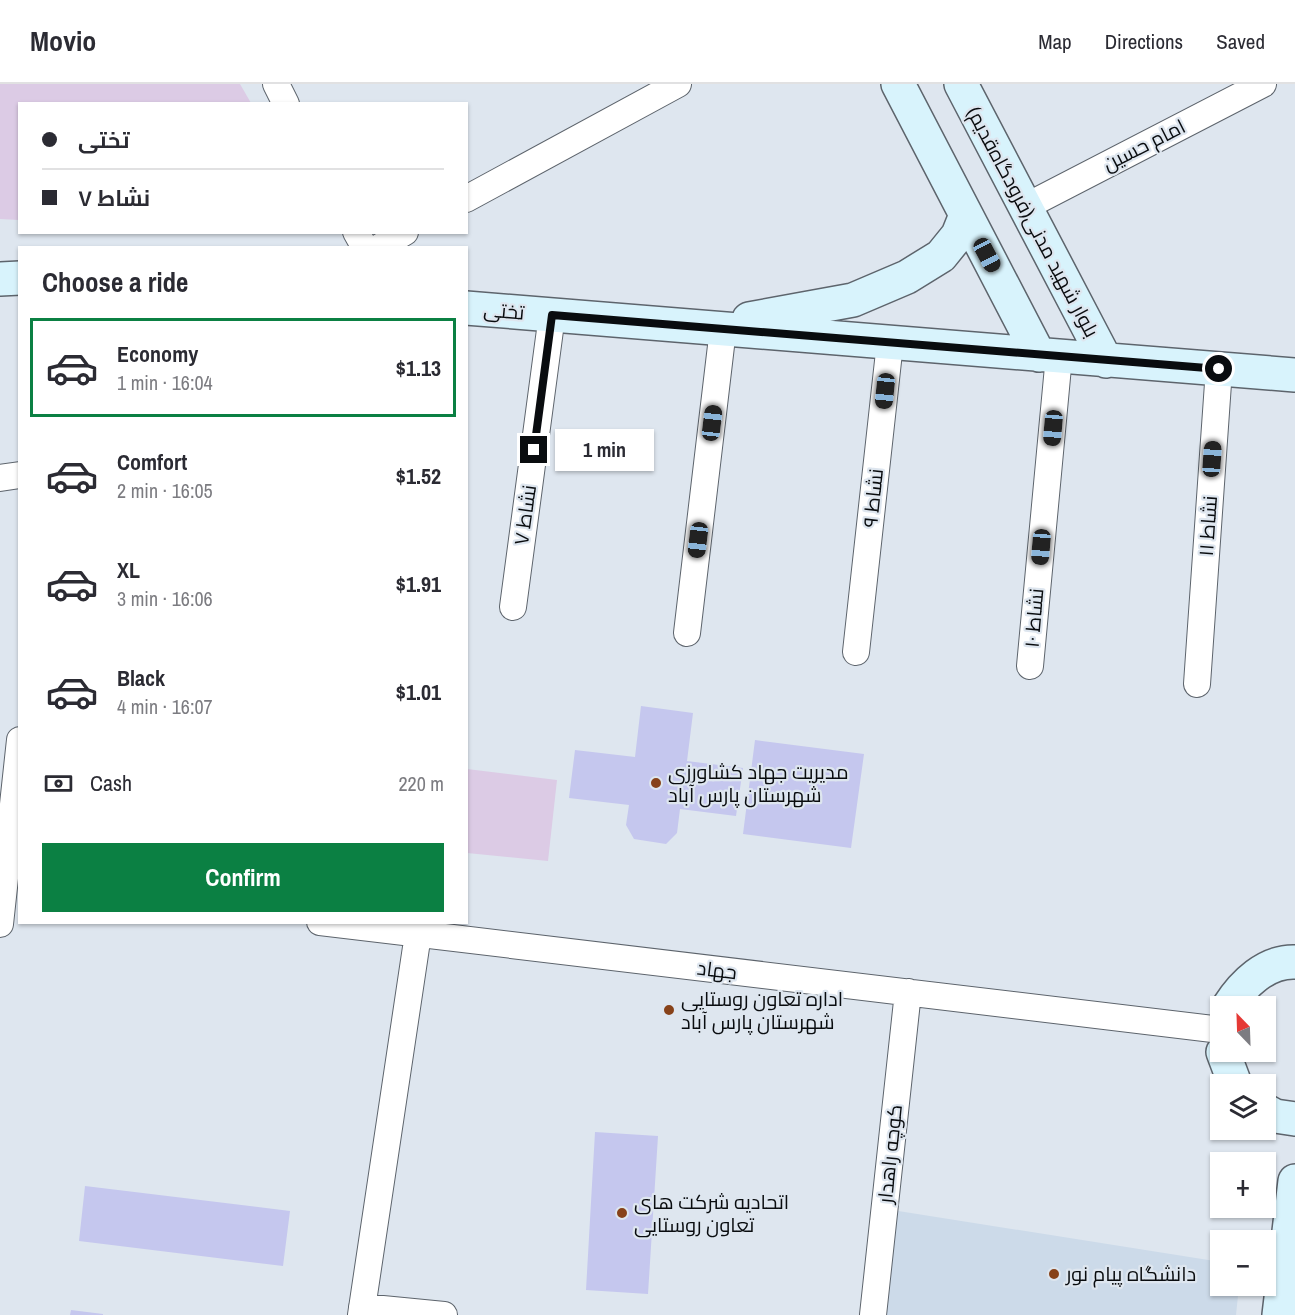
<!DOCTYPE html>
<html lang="en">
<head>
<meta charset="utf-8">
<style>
  body { margin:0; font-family:"Archivo Narrow",Cairo,sans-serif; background:#f7f7f7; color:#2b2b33; height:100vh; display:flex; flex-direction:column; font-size:22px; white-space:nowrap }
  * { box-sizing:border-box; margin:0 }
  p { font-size:20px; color:#7c7c81 }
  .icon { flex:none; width:33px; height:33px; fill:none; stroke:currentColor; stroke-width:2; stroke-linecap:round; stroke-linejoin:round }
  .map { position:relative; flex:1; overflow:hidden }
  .side { position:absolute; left:18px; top:162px; width:450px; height:678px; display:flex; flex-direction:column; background:#fff; border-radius:0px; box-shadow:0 2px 4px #0004 }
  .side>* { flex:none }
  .top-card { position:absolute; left:18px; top:18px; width:450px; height:132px; border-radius:0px; box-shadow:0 2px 4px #0004; display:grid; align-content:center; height:132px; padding:0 24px; background:#fff }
  .needle { width:39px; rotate:337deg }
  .controls { position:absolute; left:1210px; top:912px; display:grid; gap:12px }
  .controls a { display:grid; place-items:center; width:66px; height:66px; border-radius:0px; background:#fff; box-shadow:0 2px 4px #0004; font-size:30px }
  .end { position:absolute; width:27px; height:27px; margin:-14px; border:8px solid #090c0f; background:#fff; box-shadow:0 0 0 3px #fff }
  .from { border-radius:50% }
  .bubble { position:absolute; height:42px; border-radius:0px; background:#fff; box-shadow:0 2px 4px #0004; font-size:20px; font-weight:700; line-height:42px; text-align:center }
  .car { position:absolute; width:18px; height:36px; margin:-18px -9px; border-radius:8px; box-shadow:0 0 4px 2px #0007; background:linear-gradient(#222 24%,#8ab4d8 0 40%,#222 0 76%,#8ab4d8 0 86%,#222 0) }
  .top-card b { display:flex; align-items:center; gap:21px; height:57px; font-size:22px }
  .top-card b+b { border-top:2px solid #e1e1e2 }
  .top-card i { width:15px; height:15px; background:#2b2b33 }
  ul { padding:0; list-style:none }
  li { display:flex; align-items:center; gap:18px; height:99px; margin:0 12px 9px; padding:0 12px; border:3px solid transparent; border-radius:0px }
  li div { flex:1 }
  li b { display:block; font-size:22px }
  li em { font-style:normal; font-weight:700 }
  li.on { border-color:#0b8043 }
  li>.icon { width:54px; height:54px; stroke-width:1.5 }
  h2 { padding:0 24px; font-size:27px; line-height:72px }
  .pay { display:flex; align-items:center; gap:15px; height:66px; padding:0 24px; font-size:22px }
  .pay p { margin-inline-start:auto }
  .button { display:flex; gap:12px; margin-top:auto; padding:12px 24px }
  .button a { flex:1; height:69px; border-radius:0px; background:#0b8043; color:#fff; font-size:24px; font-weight:700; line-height:69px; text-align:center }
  header { display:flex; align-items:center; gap:36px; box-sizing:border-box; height:84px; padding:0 30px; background:#fff; border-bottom:2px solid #e1e1e2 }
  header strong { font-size:28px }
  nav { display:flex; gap:33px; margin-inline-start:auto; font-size:21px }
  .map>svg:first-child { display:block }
  .built { fill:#ccdae9 }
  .green { fill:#dccbe5 }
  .building { fill:#c5c7ee }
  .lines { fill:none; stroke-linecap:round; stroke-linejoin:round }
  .street-casing { stroke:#5d646c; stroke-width:28 }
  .secondary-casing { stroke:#5d646c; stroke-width:36 }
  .street { stroke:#fff; stroke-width:26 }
  .secondary { stroke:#d8f3fc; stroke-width:33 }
  .route { stroke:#090c0f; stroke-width:8 }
  .poi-dot { fill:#874219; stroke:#dee6ef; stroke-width:2 }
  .labels { text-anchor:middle; stroke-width:4.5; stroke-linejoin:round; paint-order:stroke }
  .street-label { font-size:20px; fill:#090c0f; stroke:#dee6ef }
  .poi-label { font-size:20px; fill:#090c0f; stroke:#dee6ef; text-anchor:start }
</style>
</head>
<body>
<header>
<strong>Movio</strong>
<nav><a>Map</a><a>Directions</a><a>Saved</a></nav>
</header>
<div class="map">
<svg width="1295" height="1231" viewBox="0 0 1295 1231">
  <rect width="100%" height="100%" fill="#dee6ef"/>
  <!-- built -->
  <path class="built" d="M892,1126L1221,1178V1202H1239L1236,1231H882Z"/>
  <!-- green -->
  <path class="green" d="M0,0H240L251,19L20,20L19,136L0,135Z
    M467,685L557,696L548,777L467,769Z"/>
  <!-- building -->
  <path class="building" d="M641,622L693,629L687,677L743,684L736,732L680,725L677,749L666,760L634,755L626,741L629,721L569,714L575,666L635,673Z
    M755,656L864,670L851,764L743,750Z
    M595,1048L658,1052L648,1210L586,1206Z
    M85,1102L290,1127L283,1182L79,1157Z
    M71,1226L103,1230V1231H70Z"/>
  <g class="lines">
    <defs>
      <path id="street" d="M276,0L286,20
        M466,115L678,0
        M1025,123L1263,0
        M356,148L365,164
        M378,164L405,148
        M0,394L20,391
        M513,523L552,231
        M687,549L723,245
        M856,568L890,259
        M1030,582L1059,272
        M1197,600L1219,285
        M320,838L1221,946
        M0,840L20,656
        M362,1223L444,1231
        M361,1231L418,850
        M873,1231L908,908"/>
      <path id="secondary" d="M898,0L1039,271
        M961,0L1106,277
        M0,195L20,194
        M466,224L1295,291
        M749,235L853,216L907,193L941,172L958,151L966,131
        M1229,922C1243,900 1266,877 1295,878
        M1223,968L1235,1000
        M1266,1027L1275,1032L1295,1035
        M1279,1231L1295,1097"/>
    </defs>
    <!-- street casing -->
    <use href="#street" class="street-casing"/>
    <!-- secondary casing -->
    <use href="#secondary" class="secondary-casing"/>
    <!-- street -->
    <use href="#street" class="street"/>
    <!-- secondary -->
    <use href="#secondary" class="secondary"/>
  </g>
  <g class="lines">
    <!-- route -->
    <path class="route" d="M534,366L552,231L1219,285"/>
  </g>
  <!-- markers -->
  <g class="poi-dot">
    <circle cx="656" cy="699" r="6"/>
    <circle cx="669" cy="926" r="6"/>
    <circle cx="622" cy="1129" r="6"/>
    <circle cx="1054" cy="1190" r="6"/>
  </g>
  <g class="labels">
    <!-- street labels -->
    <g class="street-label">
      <text transform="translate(1144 61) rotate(-27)" y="7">امام حسین</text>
      <text transform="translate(1033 138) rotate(62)" y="7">بلوار شهید مدنی(فرودگاه‌قدیم)</text>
      <text transform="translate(504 227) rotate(5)" y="7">تختی</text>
      <text transform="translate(873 414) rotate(-84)" y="7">نشاط ۹</text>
      <text transform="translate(525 431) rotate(-82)" y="7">نشاط ۷</text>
      <text transform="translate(1208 442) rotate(-86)" y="7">نشاط ۱۱</text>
      <text transform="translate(1034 534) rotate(-85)" y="7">نشاط ۱۰</text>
      <text transform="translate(717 886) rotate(7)" y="7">جهاد</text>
      <text transform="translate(890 1070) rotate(-84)" y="7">کوچه راهدار</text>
    </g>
    <!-- poi labels -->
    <g class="poi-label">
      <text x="668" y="695">مدیریت جهاد کشاورزی<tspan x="668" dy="23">شهرستان پارس آباد</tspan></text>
      <text x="681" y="922">اداره تعاون روستایی<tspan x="681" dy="23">شهرستان پارس آباد</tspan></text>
      <text x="634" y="1125">اتحادیه شرکت های<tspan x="634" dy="23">تعاون روستایی</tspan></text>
      <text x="1066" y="1197">دانشگاه پیام نور</text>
    </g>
  </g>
</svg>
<div class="controls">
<a><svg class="needle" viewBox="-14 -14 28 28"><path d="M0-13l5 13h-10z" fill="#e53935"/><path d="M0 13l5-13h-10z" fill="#7c7c81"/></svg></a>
<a><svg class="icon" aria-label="layers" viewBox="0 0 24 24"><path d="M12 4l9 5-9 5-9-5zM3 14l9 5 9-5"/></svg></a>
<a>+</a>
<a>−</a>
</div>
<i class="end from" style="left:1219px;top:285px"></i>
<i class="end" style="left:534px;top:366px"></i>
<div class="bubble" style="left:555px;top:345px;width:99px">1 min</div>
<i class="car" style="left:987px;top:171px;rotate:152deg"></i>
<i class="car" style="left:885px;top:307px;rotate:186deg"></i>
<i class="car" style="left:712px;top:339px;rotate:7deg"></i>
<i class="car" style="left:1053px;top:344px;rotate:185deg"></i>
<i class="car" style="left:1212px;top:375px;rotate:4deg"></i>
<i class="car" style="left:698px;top:456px;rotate:187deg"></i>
<i class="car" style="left:1041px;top:463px;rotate:185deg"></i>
<div class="top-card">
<b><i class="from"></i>تختی</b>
<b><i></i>نشاط ۷</b>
</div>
<section class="side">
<h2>Choose a ride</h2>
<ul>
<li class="on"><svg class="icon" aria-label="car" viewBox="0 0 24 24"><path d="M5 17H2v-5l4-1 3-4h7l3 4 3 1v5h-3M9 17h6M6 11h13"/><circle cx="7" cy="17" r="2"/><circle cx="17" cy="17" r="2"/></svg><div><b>Economy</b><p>1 min · 16:04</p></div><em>$1.13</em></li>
<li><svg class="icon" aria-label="car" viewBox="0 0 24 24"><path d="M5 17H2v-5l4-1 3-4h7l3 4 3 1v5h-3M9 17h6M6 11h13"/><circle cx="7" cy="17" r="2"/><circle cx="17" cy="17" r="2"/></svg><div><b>Comfort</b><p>2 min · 16:05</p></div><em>$1.52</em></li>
<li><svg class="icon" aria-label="car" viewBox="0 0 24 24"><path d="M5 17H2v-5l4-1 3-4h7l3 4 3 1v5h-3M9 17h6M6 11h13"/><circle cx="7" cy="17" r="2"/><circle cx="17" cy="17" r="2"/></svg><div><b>XL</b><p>3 min · 16:06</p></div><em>$1.91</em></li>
<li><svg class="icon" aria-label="car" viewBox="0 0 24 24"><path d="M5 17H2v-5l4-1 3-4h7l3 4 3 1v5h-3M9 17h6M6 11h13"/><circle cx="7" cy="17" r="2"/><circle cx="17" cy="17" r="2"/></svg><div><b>Black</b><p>4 min · 16:07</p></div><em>$1.01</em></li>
</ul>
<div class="pay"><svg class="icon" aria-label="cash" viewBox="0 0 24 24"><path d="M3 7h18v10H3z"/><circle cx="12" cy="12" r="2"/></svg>Cash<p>220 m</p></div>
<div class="button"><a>Confirm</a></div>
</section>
</div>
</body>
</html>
